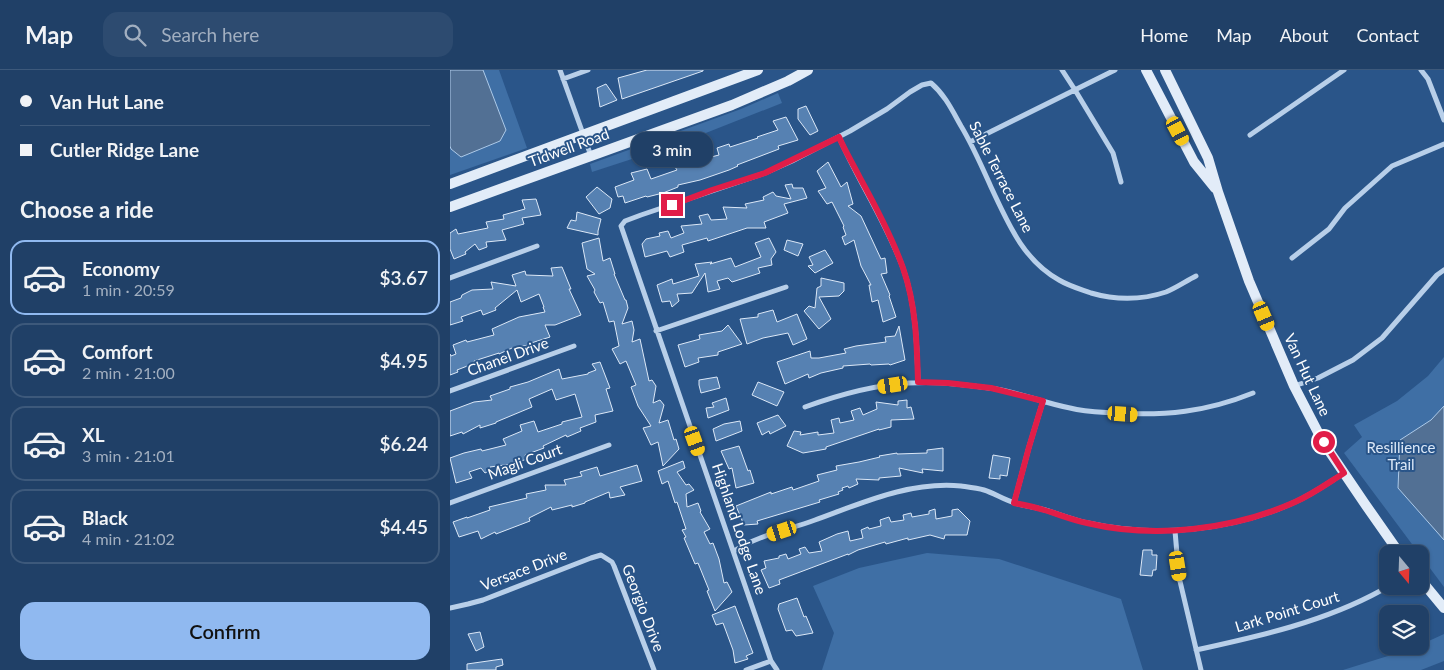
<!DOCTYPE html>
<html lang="en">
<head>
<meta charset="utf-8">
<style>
  body { margin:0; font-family:Lato,sans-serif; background:#2d4b70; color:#f1f3f6; height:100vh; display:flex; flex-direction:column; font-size:19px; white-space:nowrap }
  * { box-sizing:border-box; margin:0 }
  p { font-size:16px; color:#a2afc0 }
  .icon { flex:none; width:28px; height:28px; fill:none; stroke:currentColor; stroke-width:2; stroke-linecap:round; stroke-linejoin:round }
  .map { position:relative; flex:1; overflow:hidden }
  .side { display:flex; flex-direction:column; background:#204067; width:450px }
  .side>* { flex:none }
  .top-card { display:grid; align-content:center; height:110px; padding:0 20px; background:#204067 }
  .needle { width:32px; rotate:161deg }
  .buttons { position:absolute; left:929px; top:475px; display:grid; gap:10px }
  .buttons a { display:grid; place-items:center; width:50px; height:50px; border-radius:10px; background:#204067; box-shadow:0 1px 4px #0004,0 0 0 1px #3d597b; font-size:25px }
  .end { position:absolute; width:22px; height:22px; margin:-11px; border:6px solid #e11d48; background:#fff; box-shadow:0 0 0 2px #fff }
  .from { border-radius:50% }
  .bubble { position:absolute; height:35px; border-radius:15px; background:#204067; box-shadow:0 1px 4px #0004,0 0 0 1px #3d597b; font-size:16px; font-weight:600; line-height:35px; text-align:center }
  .car { position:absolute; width:15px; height:30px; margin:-15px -8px; border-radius:6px; box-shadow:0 0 4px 1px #0007; background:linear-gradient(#f5c518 24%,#345 0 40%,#f5c518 0 76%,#345 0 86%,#f5c518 0) }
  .top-card b { display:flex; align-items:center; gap:18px; height:48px; font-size:19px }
  .top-card b+b { border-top:1px solid #3d597b }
  .top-card i { width:12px; height:12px; background:#f1f3f6 }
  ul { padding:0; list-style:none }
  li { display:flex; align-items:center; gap:15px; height:75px; margin:0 10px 8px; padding:0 10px; border:2px solid #3d597b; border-radius:15px }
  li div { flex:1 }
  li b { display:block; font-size:19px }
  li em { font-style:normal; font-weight:600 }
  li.selected { border-color:#90b9f0 }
  li>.icon { width:45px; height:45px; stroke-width:1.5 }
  h2 { padding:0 20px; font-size:22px; line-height:60px }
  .primary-button { display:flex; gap:10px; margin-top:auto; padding:10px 20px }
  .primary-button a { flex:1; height:58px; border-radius:15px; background:#90b9f0; color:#111; font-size:20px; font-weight:600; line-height:58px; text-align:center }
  header { display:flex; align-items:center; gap:30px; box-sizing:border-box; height:70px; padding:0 25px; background:#204067; border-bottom:1px solid #3d597b }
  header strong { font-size:24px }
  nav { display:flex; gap:28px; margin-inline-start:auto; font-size:18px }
  .search { width:350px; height:45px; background:#2d4b70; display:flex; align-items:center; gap:12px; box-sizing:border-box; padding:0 18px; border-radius:15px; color:#a2afc0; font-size:19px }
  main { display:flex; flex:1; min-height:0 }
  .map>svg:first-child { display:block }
  .green { fill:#3f6fa5 }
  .water { fill:#527094; stroke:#adcae9 }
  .building { fill:#5681b2; stroke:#dce8f7 }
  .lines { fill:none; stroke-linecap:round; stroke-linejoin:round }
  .street { stroke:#b8cfe9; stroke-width:5 }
  .secondary { stroke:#e2ecf8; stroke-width:10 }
  .route { stroke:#e11d48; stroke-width:6 }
  .labels { text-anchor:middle; stroke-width:4; stroke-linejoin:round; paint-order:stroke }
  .street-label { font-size:15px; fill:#fff; stroke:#2a5589 }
  .park-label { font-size:15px; fill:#dce8f7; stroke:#2a5589 }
</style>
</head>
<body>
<header>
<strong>Map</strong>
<div class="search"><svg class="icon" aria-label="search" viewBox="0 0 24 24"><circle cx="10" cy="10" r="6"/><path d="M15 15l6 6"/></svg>Search here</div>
<nav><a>Home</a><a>Map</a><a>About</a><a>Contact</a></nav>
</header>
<main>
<section class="side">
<div class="top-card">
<b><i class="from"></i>Van Hut Lane</b>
<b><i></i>Cutler Ridge Lane</b>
</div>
<h2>Choose a ride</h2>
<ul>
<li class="selected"><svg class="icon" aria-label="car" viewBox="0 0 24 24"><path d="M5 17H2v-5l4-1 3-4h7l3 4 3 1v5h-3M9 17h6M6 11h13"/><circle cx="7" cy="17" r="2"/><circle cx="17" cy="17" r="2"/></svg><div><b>Economy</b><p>1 min · 20:59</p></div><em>$3.67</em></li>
<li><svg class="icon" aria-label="car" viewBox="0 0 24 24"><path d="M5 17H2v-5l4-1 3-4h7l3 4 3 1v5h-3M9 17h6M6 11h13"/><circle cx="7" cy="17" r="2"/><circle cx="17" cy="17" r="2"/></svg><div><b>Comfort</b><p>2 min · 21:00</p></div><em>$4.95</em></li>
<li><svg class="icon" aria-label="car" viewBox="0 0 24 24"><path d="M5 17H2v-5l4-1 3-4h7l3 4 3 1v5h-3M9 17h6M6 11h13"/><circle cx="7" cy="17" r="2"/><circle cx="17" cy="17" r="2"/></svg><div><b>XL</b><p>3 min · 21:01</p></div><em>$6.24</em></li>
<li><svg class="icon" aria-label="car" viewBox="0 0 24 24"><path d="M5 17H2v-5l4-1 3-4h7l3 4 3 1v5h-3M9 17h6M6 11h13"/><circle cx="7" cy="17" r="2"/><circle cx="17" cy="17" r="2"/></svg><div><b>Black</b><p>4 min · 21:02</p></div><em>$4.45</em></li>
</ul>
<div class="primary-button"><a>Confirm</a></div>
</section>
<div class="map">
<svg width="994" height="600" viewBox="0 0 994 600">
  <rect width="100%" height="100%" fill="#2a5589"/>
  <!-- green -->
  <path class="green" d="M0,0H49L77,78L0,105Z
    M328,23L332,33L228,74L142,102L140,94L291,39Z
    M994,287V517L894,383L912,367L904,355L947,331L978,306Z
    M477,483L549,489L671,529L693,600H372L384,563L363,516L409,498Z
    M994,564V591L971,600H893L970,576V575Z"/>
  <!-- water -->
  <path class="water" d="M0,0H33L56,60L50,71L11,87L1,79L0,76Z
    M994,336V470L948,418L950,370L981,350Z"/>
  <!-- building -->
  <path class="building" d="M197,0H253V1L172,29L168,8Z
    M156,14L167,30L150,37L147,18Z
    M356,36L368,61L360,65L348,49V39Z
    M336,47L348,70L328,76L329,79L287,95L288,96L279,100L250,110L228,115V117L213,123L197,127L196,126L175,133L173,126L168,127L165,117L184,110L181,103L197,99L201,109L227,100L225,97L231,96L226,89L238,85L241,92L269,85L267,78L279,74L280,77L308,68L307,67L328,60L323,51Z
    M378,92L391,117L397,112L403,134L398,136L411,146L431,189L435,188L437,203L431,204L440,225L439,226L446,247L433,252L428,230L422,232L419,215H421L411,196L404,170L395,175L392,167L396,165L393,157L394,156L382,132L377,134L368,121L376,118L367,101Z
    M342,114L343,118H353L357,128L334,134L338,143L314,152L316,158H297L258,171L257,168L232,175L234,182L220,187L217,181L195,187L192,174L196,169L210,166L209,163L218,161L221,168L234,163L231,156L252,154L249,146L258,144L261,150L277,149L273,137L297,138L295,134L314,130L313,127L323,122L326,126L341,129L335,115Z
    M147,117L162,129L160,138L149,144L136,127Z
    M86,129L91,145L72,148L74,154L52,160L56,170L36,172L37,177L29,180L25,174L15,182L16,184L4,189L0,179V163L6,159L8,164L38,158L36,152L54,149L53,145L75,139L72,130Z
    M127,142L151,149L148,161V165L117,158L121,150L126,151Z
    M149,168L153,191L160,188L165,204H164L175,230H176L178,238L172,254L182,251L184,260L182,272L190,269L199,311L202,310L206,316L203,333L210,330L214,335L209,353L218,350L224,370L226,369L229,379L213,396L208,372L201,375L193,358L201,356L188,336L181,317L186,315L176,291L170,294L162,279L169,276L164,251L159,252L153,232L150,233L144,222L145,220L137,206L145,204L137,199L132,173Z
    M319,168L326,182L321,189L322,195L308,198L310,203L282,212L278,208L267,211L270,219L258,222L255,203L242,223L227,224L229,231L222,237L220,231L212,232L207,215L222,209L223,214L249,206L245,194L262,192L260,194L281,188L285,197L311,187L305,173Z
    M337,170L353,174L348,186L334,180Z
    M375,180L383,193L365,203L358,196L363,195L359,187Z
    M112,197L121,219H119L131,245L105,255H95L100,267L78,274L79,275L62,278L49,284V283L24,291L25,293L7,300L8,302L0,305V284L1,286L6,284L3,275L16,270L17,272L44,265L42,259L69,247L95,242L93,237H94L89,224L71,232L67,220L45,238L46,240L33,245L31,240L11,247L13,251L0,255V232L11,228L12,225L22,220L43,219L41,212L66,216L62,205L75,201L76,205L103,206L101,198Z
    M371,208L394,213V221L389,226L369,227L381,249L369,259L354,241L359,236L365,238L367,218L371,216Z
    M323,240L327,252L347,244L357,269L343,275L338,263L313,268L297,274L290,249L308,247V244Z
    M278,255L292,274L268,282V285L248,288L249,292L235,297L228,275L250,269L249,265L272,261Z
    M449,256L455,290L440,295L439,294L421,295L420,294L393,296V298L371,303L359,308L358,304L335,314L327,292L360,281L361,288H369L396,283L394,279L406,276L436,272L435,267L445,266Z
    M150,292L160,318L156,319L163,341L145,345L146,352L130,358L131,361L117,367L116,365L93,376L94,378L75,385L77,389L62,394L40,397L41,400L35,403L31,398L19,402L22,408L6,413L0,388L14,383L31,379L32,381L56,375L53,369L72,361L70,355L84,351L88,362L112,354V352L132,347L125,324L106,330L102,319L79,329L82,337L46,352V353L30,358V355L13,364L12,362L0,366V341L24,332L42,330L40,326L60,319V317L78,312L109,299L112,309L138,304V303L146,300L142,294Z
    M267,307L270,318L251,323L249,315V310Z
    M308,312L334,322L327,336L302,325Z
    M276,328L279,340L258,348L256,338L264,337L262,333Z
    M457,330V338L461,337L464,349L441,350V357L429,360V359L376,377V379L353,383L337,376L344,361L351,362L350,365L368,362V365L384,363L381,350L389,348L390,353L404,350L401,341L410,338L413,345L427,339L426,332L448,335V331Z
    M328,345L336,356L320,364L319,361L312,365L307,353Z
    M290,351L292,361L266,371L263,359L274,354Z
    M289,376L298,401L300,400L304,413L286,418L282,398L279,399L271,381Z
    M493,378V401L472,399L473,403L449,398L451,406L429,408V410L406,409L408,414L399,418L398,416L392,418L393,420L388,422L389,424L369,430L370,432L307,451L308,454L294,455L286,436L321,422V424L342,417L343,420L369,411L367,405L387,400L386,396L409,392L430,387L429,386L447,383V384L477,383V380Z
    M543,385L560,388L557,406L550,405V409L539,408Z
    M233,391L235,398L227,402L236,415L239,414L244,420L236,424L237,437L248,433L251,441L250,442L260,459L254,462L260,474L263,473L269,489L274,513L277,512L282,522L265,541L257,521L259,520L248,493L245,494L234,468L236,467L232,460L236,459L227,432L225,433L218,411L212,414L208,401Z
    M187,395L192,411L170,417L175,425L160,428L159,422L135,432V433L122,437V435L102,440L101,437L79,448L80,451L46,464L45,462L31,469L28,461L9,467L3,452L17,447V448L40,440L39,437L77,428L76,424L96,420L95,415H116L114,410L132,406L130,402L147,397L150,406Z
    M485,439L486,449L502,446V440L508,439L520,451L517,465H495L494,469L480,465L458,470V468L436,474L435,472L408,480L398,485V484L329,510L330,514L319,518L311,500L316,498L314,491L329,488V486L336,484L338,489L351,484L349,479L355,477L359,483L372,481L369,472L387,464L398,461L400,471L413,468L411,460L418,457L419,459L431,456L430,450L439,447L441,452L454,450L453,445L461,443L462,447L479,444V441Z
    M693,480H702V485H707L706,500H703L702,506L690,505Z
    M347,528L354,547L356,546L363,563L346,566L342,560L336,561L328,539L329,534Z
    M285,536L303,583L296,586L298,589L285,593L283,580L273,553L266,555L262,545Z
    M30,562L34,577L26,581L18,564Z
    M52,589L53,595L46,597V600H17V594Z"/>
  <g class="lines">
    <!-- street -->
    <path class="street" d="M110,0L141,86
      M612,0L625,20L663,83L671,112
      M971,0L978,9L994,50
      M113,9L138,0
      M800,65L894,0
      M389,67C408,111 436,152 453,198C466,235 467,274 468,312
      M520,72L665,0
      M842,188L879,159L895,138L942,96L994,74
      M0,208L87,176
      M206,261L336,217
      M844,316L868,308L903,290L932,268L987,205L994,200
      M0,321L124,276
      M355,337C388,325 424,315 459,313C485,311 513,314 539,318C566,321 593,333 620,338C635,342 650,342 665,343C715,346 756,342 803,323
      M0,433L159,375
      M564,433L579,377L593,331
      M725,461L729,507L751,600
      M284,481C309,465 338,460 365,450C412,433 460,411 511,416C518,417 527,418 534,420C544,423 554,430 565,433C575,436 585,437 595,440C609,444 623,450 638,453C706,468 782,461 845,432C863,424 878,413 894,403
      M0,538L18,534L33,530L141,488L151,485L162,492L164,496L204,600
      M746,580C810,566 874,552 932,520
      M296,600L321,591
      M327,600L321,591L171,156L175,151L191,145L315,103L342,91L400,61L437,39L460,22L472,15L481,13C495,25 502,40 511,56C523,76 532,97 541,117C558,153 573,190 609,210C619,216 630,219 641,223C665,230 692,230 716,222C726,218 736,211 746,206"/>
    <!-- secondary -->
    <path class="secondary" d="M696,0L744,92L765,118
      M715,0L758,88L768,122L799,211L844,316L873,372L915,434L950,484
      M0,114L308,0
      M0,137L282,35L338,11L358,0
      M970,509L994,538"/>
  </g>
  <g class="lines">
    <!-- route -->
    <path class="route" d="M222,135L262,120L315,103L389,67C395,81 403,94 410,108C426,137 442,167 453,198C466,235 467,274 468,312L498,313L541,318L593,331L579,377L564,433C574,435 584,437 594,440C608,444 622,450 637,453C704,469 783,460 845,432C863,424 878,413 894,403L874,372"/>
  </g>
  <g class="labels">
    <!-- street labels -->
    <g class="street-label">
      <text transform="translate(119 78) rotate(-20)" y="5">Tidwell Road</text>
      <text transform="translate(551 107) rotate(63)" y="5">Sable Terrace Lane</text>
      <text transform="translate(58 287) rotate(-20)" y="5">Chanel Drive</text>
      <text transform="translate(857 305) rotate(65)" y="5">Van Hut Lane</text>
      <text transform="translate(75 392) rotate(-20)" y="5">Magli Court</text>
      <text transform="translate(289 459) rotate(71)" y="5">Highland Lodge Lane</text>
      <text transform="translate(74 500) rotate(-21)" y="5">Versace Drive</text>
      <text transform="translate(193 538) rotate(69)" y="5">Georgio Drive</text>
      <text transform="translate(837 542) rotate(-17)" y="5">Lark Point Court</text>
    </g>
    <!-- park labels -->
    <g class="park-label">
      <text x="951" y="383">Resillience<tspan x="951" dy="17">Trail</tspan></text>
    </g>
  </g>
</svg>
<div class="buttons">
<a><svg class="needle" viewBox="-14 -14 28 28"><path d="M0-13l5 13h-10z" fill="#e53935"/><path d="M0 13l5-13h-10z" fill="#a2afc0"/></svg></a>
<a><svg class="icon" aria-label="layers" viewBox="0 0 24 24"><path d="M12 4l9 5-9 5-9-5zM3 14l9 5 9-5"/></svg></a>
</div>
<i class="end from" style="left:874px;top:372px"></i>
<i class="end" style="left:222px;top:135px"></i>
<div class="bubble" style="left:181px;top:62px;width:82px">3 min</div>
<i class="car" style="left:728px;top:61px;rotate:152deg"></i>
<i class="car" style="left:814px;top:246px;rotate:157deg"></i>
<i class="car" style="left:443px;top:315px;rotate:261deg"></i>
<i class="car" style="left:673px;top:344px;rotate:94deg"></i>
<i class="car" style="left:245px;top:371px;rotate:160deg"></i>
<i class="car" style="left:332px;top:461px;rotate:252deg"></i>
<i class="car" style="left:728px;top:496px;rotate:171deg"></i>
</div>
</main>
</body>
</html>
